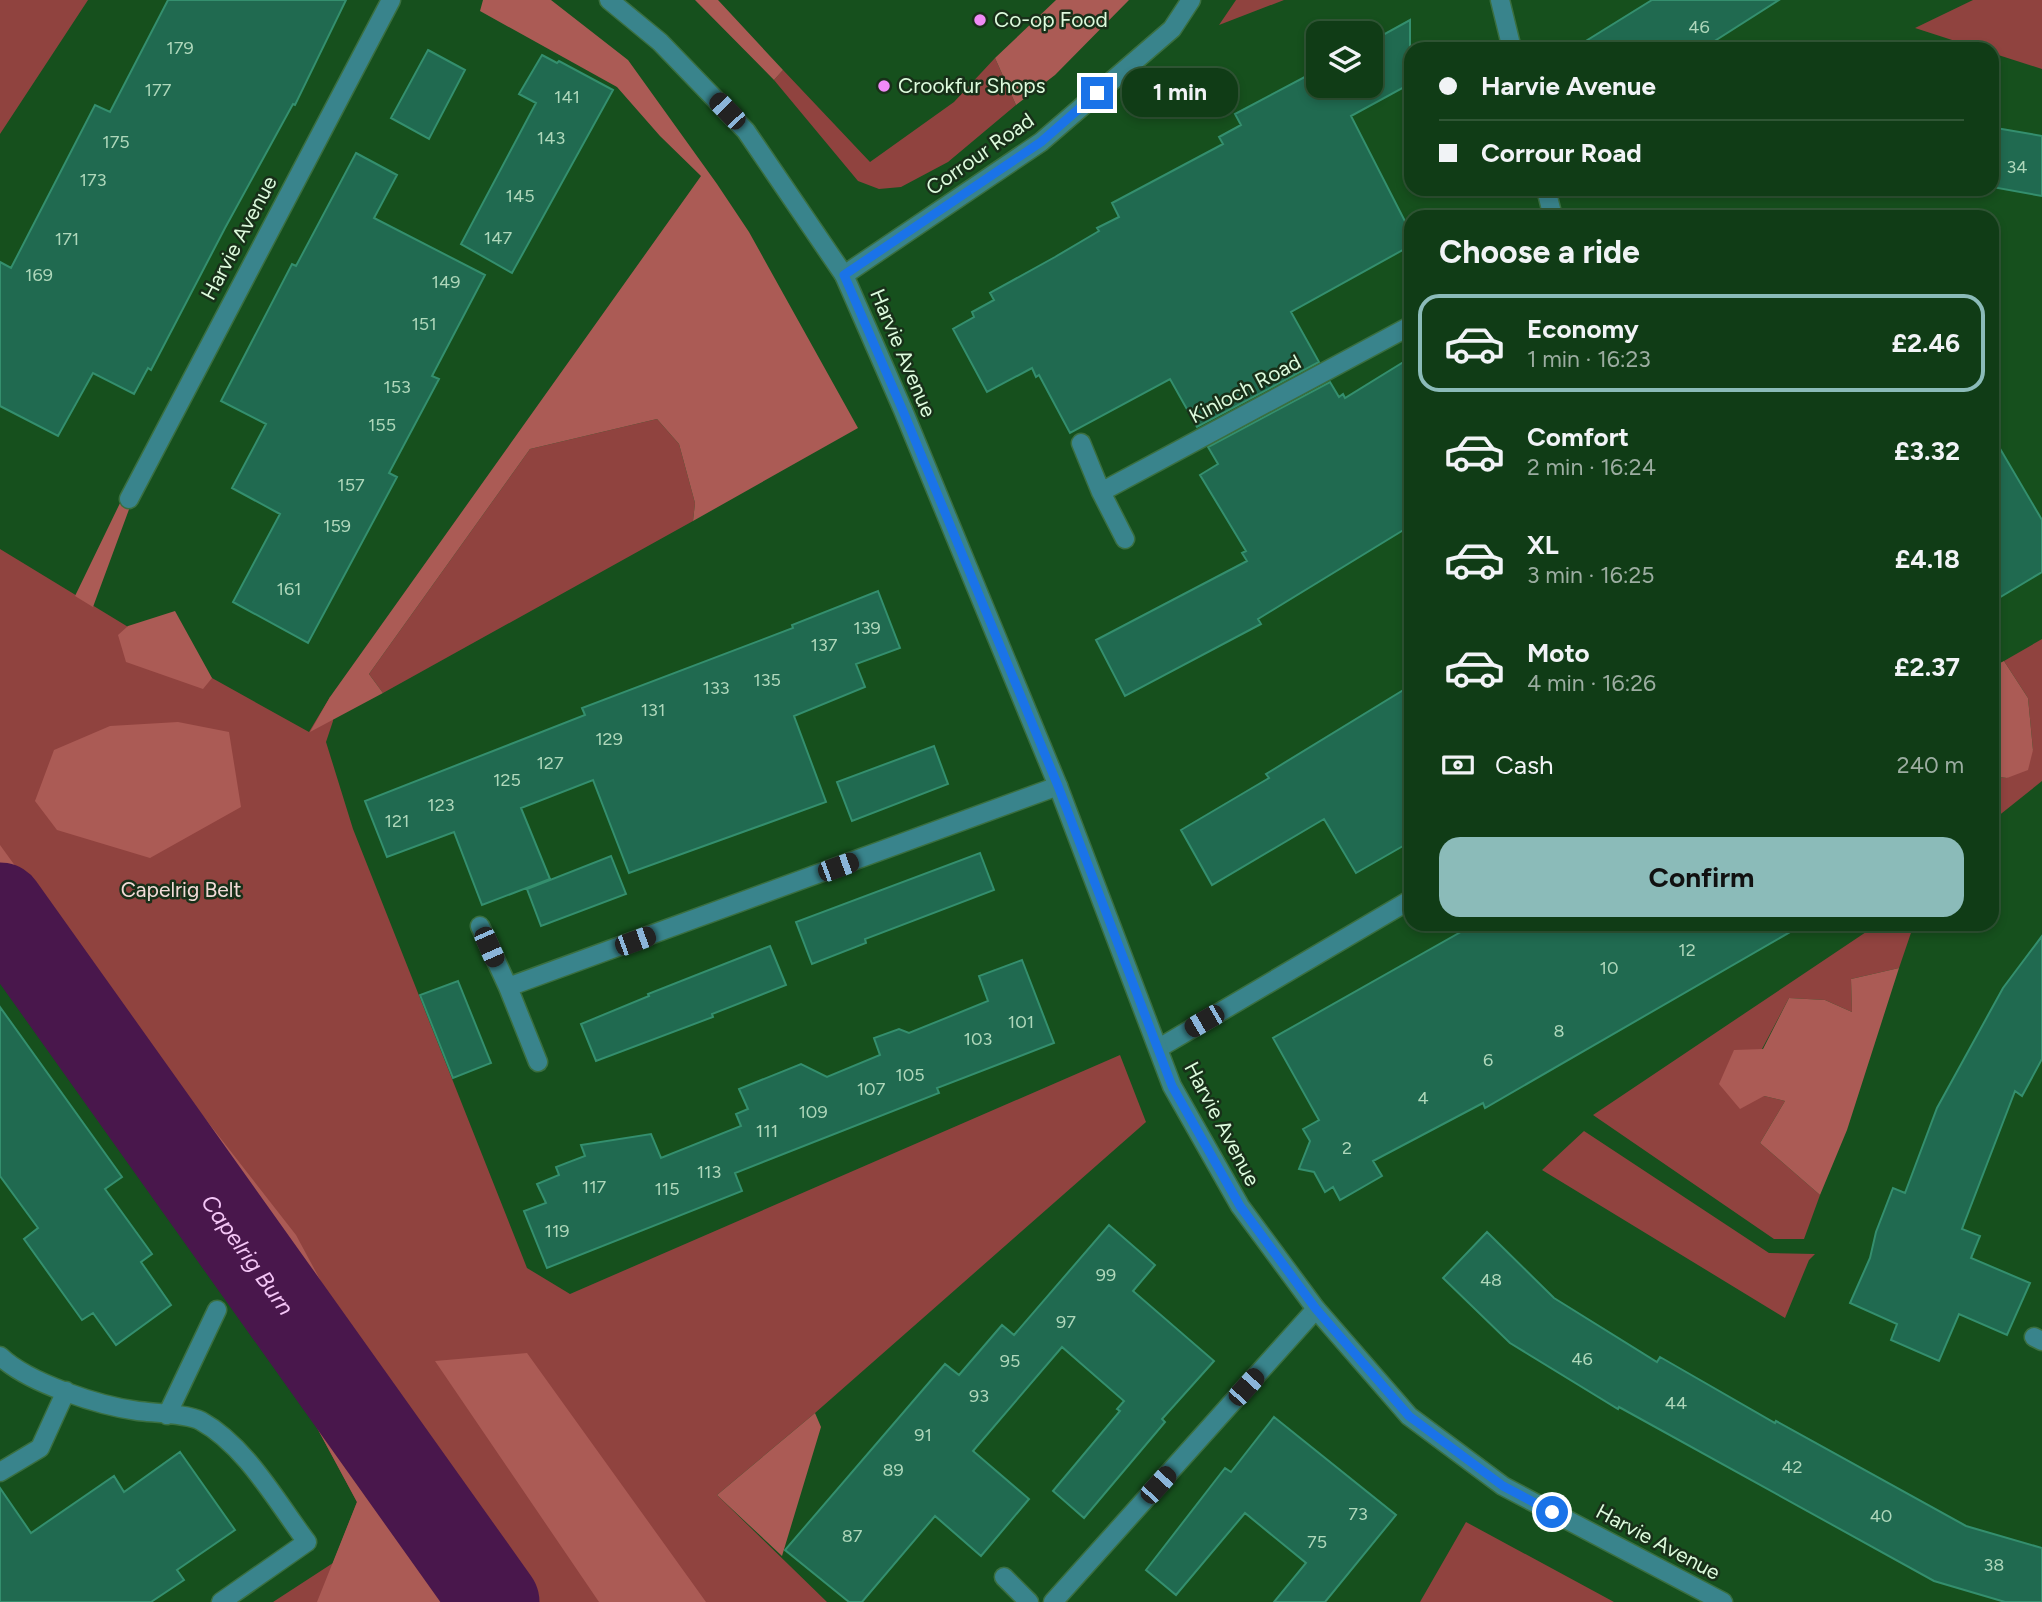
<!DOCTYPE html>
<html lang="en">
<head>
<meta charset="utf-8">
<style>
  body { margin:0; font-family:Figtree,sans-serif; background:#1e4723; color:#f1f3f6; height:100vh; display:flex; flex-direction:column; font-size:26px; white-space:nowrap }
  * { box-sizing:border-box; margin:0 }
  p { font-size:23px; color:#9cada1 }
  .icon { flex:none; width:38px; height:38px; fill:none; stroke:currentColor; stroke-width:2; stroke-linecap:round; stroke-linejoin:round }
  .map { position:relative; flex:1; overflow:hidden }
  .side { position:absolute; left:1404px; top:210px; width:595px; height:721px; display:flex; flex-direction:column; background:#103c16; border-radius:21px; box-shadow:0 4px 10px #0003,0 0 0 2px #305635 }
  .side>* { flex:none }
  .top-card { position:absolute; left:1404px; top:42px; width:595px; height:154px; border-radius:21px; box-shadow:0 4px 10px #0003,0 0 0 2px #305635; display:grid; align-content:center; height:154px; padding:0 35px; background:#103c16 }
  .tools { position:absolute; left:1306px; top:21px; display:grid; gap:14px }
  .tools a { display:grid; place-items:center; width:77px; height:77px; border-radius:14px; background:#103c16; box-shadow:0 4px 10px #0003,0 0 0 2px #305635; font-size:35px }
  .end { position:absolute; width:32px; height:32px; margin:-16px; border:9px solid #1a73e8; background:#fff; box-shadow:0 0 0 4px #fff }
  .from { border-radius:50% }
  .bubble { position:absolute; height:49px; border-radius:21px; background:#103c16; box-shadow:0 4px 10px #0003,0 0 0 2px #305635; font-size:23px; font-weight:700; line-height:49px; text-align:center }
  .car { position:absolute; width:21px; height:42px; margin:-21px -10px; border-radius:9px; box-shadow:0 0 5px 2px #0007; background:linear-gradient(#222 24%,#8ab4d8 0 40%,#222 0 76%,#8ab4d8 0 86%,#222 0) }
  .top-card b { display:flex; align-items:center; gap:24px; height:66px; font-size:26px }
  .top-card b+b { border-top:2px solid #305635 }
  .top-card i { width:18px; height:18px; background:#f1f3f6 }
  ul { padding:0; list-style:none }
  li { display:flex; align-items:center; gap:21px; height:98px; margin:0 14px 10px; padding:0 21px; border:4px solid transparent; border-radius:21px }
  li div { flex:1 }
  li b { display:block; font-size:26px }
  li em { font-style:normal; font-weight:700 }
  li.selected { border-color:#8bbbb9 }
  li>.icon { width:63px; height:63px; stroke-width:1.5 }
  h2 { padding:0 35px; font-size:32px; line-height:84px }
  .pay { display:flex; align-items:center; gap:18px; height:77px; padding:0 35px; font-size:26px }
  .pay p { margin-inline-start:auto }
  .primary-button { display:flex; gap:14px; margin-top:auto; padding:14px 35px }
  .primary-button a { flex:1; height:80px; border-radius:21px; background:#8bbbb9; color:#111; font-size:28px; font-weight:700; line-height:80px; text-align:center }
  .map>svg:first-child { display:block }
  .green { fill:#90433f }
  .forest { fill:#ab5b55 }
  .lines { fill:none; stroke-linecap:round; stroke-linejoin:round }
  .river { stroke:#49174c; stroke-width:89 }
  .building { fill:#206a50; stroke:#348f6e; stroke-width:2 }
  .minor-casing { stroke:#3a6f40; stroke-width:21 }
  .tertiary-casing { stroke:#3a6f40; stroke-width:21 }
  .minor { stroke:#39848c; stroke-width:18 }
  .tertiary { stroke:#39848c; stroke-width:18 }
  .route { stroke:#1a73e8; stroke-width:9 }
  .poi-dot { fill:#f08bf6; stroke:#183019; stroke-width:2.5 }
  .labels { text-anchor:middle; stroke-width:5; stroke-linejoin:round; paint-order:stroke }
  .number-label { font-size:18px; fill:#aed7ba }
  .poi-label { font-size:21px; fill:#ddfbdd; stroke:#183019; text-anchor:start }
  .street-label { font-size:21px; fill:#ddfbdd; stroke:#183019 }
  .park-label { font-size:21px; fill:#f3dbd8; stroke:#183019 }
  .water-label { font-size:23px; font-style:italic; fill:#f4c6f6; stroke:#183019 }
</style>
</head>
<body>
<div class="map">
<svg width="2042" height="1602" viewBox="0 0 2042 1602">
  <rect width="100%" height="100%" fill="#16501d"/>
  <!-- green -->
  <path class="green" d="M0,0H88L0,134Z
    M1236,0H1284L1219,25Z
    M1973,0H2042V69L1992,53V49H1980L1915,28Z
    M995,58L1016,105L948,162L901,187L879,189L858,181L774,80L783,70L870,162L954,102Z
    M657,419L679,444L695,503L693,521L383,693L369,674L530,449Z
    M0,549L212,678L309,732L330,697L333,721L326,742L353,829L527,1268L570,1294L1120,1055L1146,1122L815,1413L717,1495L827,1602H273L333,1563L357,1502L191,1194L93,1080L0,948Z
    M2042,639V781L1992,821V776L2007,778L2033,750L2028,698L2004,661Z
    M1878,924H1914L1899,968L1851,979L1852,1012L1825,1000L1789,998L1762,1049L1764,1096L1785,1101L1760,1143L1820,1195L1804,1239H1774L1593,1115Z
    M1584,1131L1769,1253L1815,1254L1809,1260L1785,1318L1542,1170Z
    M1466,1522L1614,1602H1420Z"/>
  <!-- forest -->
  <path class="forest" d="M483,0H551L628,60L717,184L749,232L858,428L693,521L695,503L679,444L657,419L530,449L369,674L383,693L310,732L330,697L701,176L660,136L617,87L480,11Z
    M695,0H718L783,70L774,80Z
    M1056,0H1129L1055,75L1016,105L995,58Z
    M121,501L131,504L93,607L75,596Z
    M175,611L212,678L203,689L126,662L118,635L128,626Z
    M2004,661L2028,698L2033,750L2028,770L2007,778L1992,776V667Z
    M178,722L229,732L241,807L150,858L57,830L35,801L54,750L110,726Z
    M0,845L111,998L296,1235L408,1443L527,1602H317L357,1502L191,1194L93,1080L0,948Z
    M1899,968L1847,1130L1820,1195L1760,1143L1785,1101L1764,1096L1740,1109L1719,1084L1734,1050L1763,1049L1789,998L1825,1000L1852,1012L1851,979Z
    M527,1353L706,1602H599L435,1361Z
    M815,1413L821,1427L782,1556L717,1495Z"/>
  <g class="lines">
    <!-- river -->
    <path class="river" id="s1" d="M0,907L495,1602"/>
  </g>
  <!-- building -->
  <path class="building" d="M168,0H346L295,105L293,104L225,228L151,370L148,368L134,394L93,373L58,436L0,406V262L11,268L95,105L110,112Z
    M1652,0H1779L1702,49H1573Z
    M1410,20V84L1351,116L1410,231V246L1291,312L1319,362L1197,427L1170,379L1070,433L1039,375L1036,377L1032,368L987,392L953,329L974,317L972,312L994,300L990,293L1055,257L1099,231L1097,228L1119,217L1112,203L1223,144L1219,137L1241,125L1235,114L1318,70V86H1370V42Z
    M428,50L465,70L429,139L391,118Z
    M542,55L557,63L559,61L613,90L512,273L461,244L536,103L519,94Z
    M1996,128L2042,136V196L1992,187V155Z
    M356,153L397,175L374,218L485,275L432,376L439,379L389,473L397,477L308,643L233,602L280,514L232,488L266,424L221,401L292,264L296,266Z
    M1410,358V526L1258,619L1261,624L1125,696L1096,640L1247,561L1242,553L1246,551L1200,475L1218,464L1208,447L1330,382L1339,397L1343,394L1345,398Z
    M1992,435L2042,520V572L1992,602Z
    M878,591L900,648L856,664L865,687L794,716L826,802L629,873L593,780L521,808L550,879L482,905L454,832L387,857L365,801L585,715L582,708L793,628L792,625Z
    M1410,686V842L1356,873L1324,819L1212,885L1181,830L1269,778L1266,774Z
    M934,746L948,784L852,821L837,782Z
    M980,853L994,890L865,939L866,943L812,964L796,922Z
    M611,856L626,894L541,926L527,889Z
    M1475,924H1804L1485,1108L1483,1103L1373,1161L1382,1176L1340,1200L1333,1187L1325,1192L1314,1172L1299,1169L1310,1141L1303,1129L1319,1120L1273,1038Z
    M2042,936V1059L2022,1096L2015,1091L1962,1229L1980,1236L1971,1258L2030,1283L2007,1335L1959,1314L1939,1361L1891,1340L1897,1324L1850,1303L1870,1258L1876,1232L1893,1188L1905,1193L1937,1108L2003,988Z
    M770,946L786,985L712,1014L713,1017L596,1061L581,1024L649,996L648,994Z
    M1022,960L1054,1043L937,1088L939,1093L735,1173L742,1191L547,1268L524,1211L546,1203L537,1184L559,1175L556,1167L585,1156L581,1145L651,1134L661,1158L741,1126L736,1114L748,1109L739,1089L801,1064L827,1077L880,1055L874,1038L899,1029L909,1033L988,1001L979,976Z
    M458,981L491,1063L453,1078L420,995Z
    M0,1007L122,1177L105,1189L152,1254L141,1262L171,1305L116,1345L93,1313L82,1320L24,1239L38,1228L0,1176Z
    M1109,1225L1155,1265L1133,1291L1214,1361L1162,1419L1165,1422L1084,1518L1053,1491L1120,1411L1117,1409L1124,1401L1062,1347L973,1451L1029,1499L981,1556L935,1516L862,1602H849L785,1550L945,1364L959,1375L1002,1325L1014,1335Z
    M1487,1232L1554,1298L1657,1362L1660,1357L1775,1423L1776,1421L1966,1526L2042,1548V1602H2005L1934,1581L1619,1407L1618,1409L1510,1343L1443,1278Z
    M1274,1417L1396,1515L1325,1602H1274L1306,1563L1245,1513L1176,1595L1146,1570L1225,1468L1231,1472Z
    M180,1452L235,1530L177,1570L184,1580L151,1602H0V1488L31,1533L114,1476L124,1492Z"/>
  <g class="lines">
    <defs>
      <path id="minor" d="M1500,0L1512,49
        M1546,189L1553,217
        M844,275L1041,142L1172,29L1191,0
        M1081,443L1101,492L1125,539
        M1101,492L1410,326
        M129,499L391,0
        M480,926L508,987L538,1062
        M508,987L1058,786
        M1159,1048L1410,900
        M2034,1337L2042,1341
        M0,1356C28,1383 100,1406 138,1411C154,1413 188,1414 201,1421C246,1446 276,1501 307,1542L221,1602
        M167,1415L217,1310
        M0,1472L40,1448L66,1391
        M1004,1577L1029,1602
        M1053,1602L1316,1309"/>
      <path id="tertiary" d="M609,0L660,42L746,131L844,275L903,410L1058,786L1172,1086L1240,1206L1316,1309L1409,1416L1503,1486L1723,1602"/>
    </defs>
    <!-- minor casing -->
    <use href="#minor" class="minor-casing"/>
    <!-- tertiary casing -->
    <use href="#tertiary" class="tertiary-casing"/>
    <!-- minor -->
    <use href="#minor" class="minor"/>
    <!-- tertiary -->
    <use href="#tertiary" class="tertiary"/>
  </g>
  <g class="lines">
    <!-- route -->
    <path class="route" d="M1097,93L1041,142L844,275L903,411L1058,786L1172,1086L1240,1206L1316,1309L1409,1416L1503,1486L1552,1512"/>
  </g>
  <!-- markers -->
  <g class="poi-dot">
    <circle cx="980" cy="20" r="7"/>
    <circle cx="884" cy="86" r="7"/>
  </g>
  <g class="labels">
    <!-- number labels -->
    <g class="number-label">
      <text x="1699" y="33">46</text>
      <text x="180" y="54">179</text>
      <text x="158" y="96">177</text>
      <text x="567" y="103">141</text>
      <text x="551" y="144">143</text>
      <text x="116" y="148">175</text>
      <text x="2017" y="173">34</text>
      <text x="93" y="186">173</text>
      <text x="520" y="202">145</text>
      <text x="498" y="244">147</text>
      <text x="67" y="245">171</text>
      <text x="39" y="281">169</text>
      <text x="446" y="288">149</text>
      <text x="424" y="330">151</text>
      <text x="397" y="393">153</text>
      <text x="382" y="431">155</text>
      <text x="351" y="491">157</text>
      <text x="337" y="532">159</text>
      <text x="289" y="595">161</text>
      <text x="867" y="634">139</text>
      <text x="824" y="651">137</text>
      <text x="767" y="686">135</text>
      <text x="716" y="694">133</text>
      <text x="653" y="716">131</text>
      <text x="609" y="745">129</text>
      <text x="550" y="769">127</text>
      <text x="507" y="786">125</text>
      <text x="441" y="811">123</text>
      <text x="397" y="827">121</text>
      <text x="1687" y="956">12</text>
      <text x="1609" y="974">10</text>
      <text x="1021" y="1028">101</text>
      <text x="1559" y="1037">8</text>
      <text x="978" y="1045">103</text>
      <text x="1488" y="1066">6</text>
      <text x="910" y="1081">105</text>
      <text x="871" y="1095">107</text>
      <text x="1423" y="1104">4</text>
      <text x="813" y="1118">109</text>
      <text x="767" y="1137">111</text>
      <text x="1347" y="1154">2</text>
      <text x="709" y="1178">113</text>
      <text x="594" y="1193">117</text>
      <text x="667" y="1195">115</text>
      <text x="557" y="1237">119</text>
      <text x="1106" y="1281">99</text>
      <text x="1491" y="1286">48</text>
      <text x="1066" y="1328">97</text>
      <text x="1582" y="1365">46</text>
      <text x="1010" y="1367">95</text>
      <text x="979" y="1402">93</text>
      <text x="1676" y="1409">44</text>
      <text x="923" y="1441">91</text>
      <text x="1792" y="1473">42</text>
      <text x="893" y="1476">89</text>
      <text x="1358" y="1520">73</text>
      <text x="1881" y="1522">40</text>
      <text x="852" y="1542">87</text>
      <text x="1317" y="1548">75</text>
      <text x="1994" y="1571">38</text>
    </g>
    <!-- poi labels -->
    <g class="poi-label">
      <text x="994" y="27">Co-op Food</text>
      <text x="898" y="93">Crookfur Shops</text>
    </g>
    <!-- street labels -->
    <g class="street-label">
      <text transform="translate(980 154) rotate(-35)" y="7">Corrour Road</text>
      <text transform="translate(239 238) rotate(-62)" y="7">Harvie Avenue</text>
      <text transform="translate(903 353) rotate(67)" y="7">Harvie Avenue</text>
      <text transform="translate(1245 389) rotate(-28)" y="7">Kinloch Road</text>
      <text transform="translate(1222 1124) rotate(62)" y="7">Harvie Avenue</text>
      <text transform="translate(1658 1542) rotate(28)" y="7">Harvie Avenue</text>
    </g>
    <!-- park labels -->
    <g class="park-label">
      <text x="181" y="897">Capelrig Belt</text>
    </g>
    <!-- water labels -->
    <g class="water-label">
      <text dy="8" stroke="none"><textPath href="#s1" startOffset="427">Capelrig Burn</textPath></text>
    </g>
  </g>
</svg>
<div class="tools">
<a><svg class="icon" aria-label="layers" viewBox="0 0 24 24"><path d="M12 4l9 5-9 5-9-5zM3 14l9 5 9-5"/></svg></a>
</div>
<i class="end from" style="left:1552px;top:1512px"></i>
<i class="end" style="left:1097px;top:93px"></i>
<div class="bubble" style="left:1122px;top:68px;width:116px">1 min</div>
<i class="car" style="left:727px;top:111px;rotate:316deg"></i>
<i class="car" style="left:838px;top:867px;rotate:70deg"></i>
<i class="car" style="left:635px;top:941px;rotate:70deg"></i>
<i class="car" style="left:489px;top:947px;rotate:156deg"></i>
<i class="car" style="left:1204px;top:1021px;rotate:240deg"></i>
<i class="car" style="left:1246px;top:1387px;rotate:42deg"></i>
<i class="car" style="left:1158px;top:1485px;rotate:42deg"></i>
<div class="top-card">
<b><i class="from"></i>Harvie Avenue</b>
<b><i></i>Corrour Road</b>
</div>
<section class="side">
<h2>Choose a ride</h2>
<ul>
<li class="selected"><svg class="icon" aria-label="car" viewBox="0 0 24 24"><path d="M5 17H2v-5l4-1 3-4h7l3 4 3 1v5h-3M9 17h6M6 11h13"/><circle cx="7" cy="17" r="2"/><circle cx="17" cy="17" r="2"/></svg><div><b>Economy</b><p>1 min · 16:23</p></div><em>£2.46</em></li>
<li><svg class="icon" aria-label="car" viewBox="0 0 24 24"><path d="M5 17H2v-5l4-1 3-4h7l3 4 3 1v5h-3M9 17h6M6 11h13"/><circle cx="7" cy="17" r="2"/><circle cx="17" cy="17" r="2"/></svg><div><b>Comfort</b><p>2 min · 16:24</p></div><em>£3.32</em></li>
<li><svg class="icon" aria-label="car" viewBox="0 0 24 24"><path d="M5 17H2v-5l4-1 3-4h7l3 4 3 1v5h-3M9 17h6M6 11h13"/><circle cx="7" cy="17" r="2"/><circle cx="17" cy="17" r="2"/></svg><div><b>XL</b><p>3 min · 16:25</p></div><em>£4.18</em></li>
<li><svg class="icon" aria-label="car" viewBox="0 0 24 24"><path d="M5 17H2v-5l4-1 3-4h7l3 4 3 1v5h-3M9 17h6M6 11h13"/><circle cx="7" cy="17" r="2"/><circle cx="17" cy="17" r="2"/></svg><div><b>Moto</b><p>4 min · 16:26</p></div><em>£2.37</em></li>
</ul>
<div class="pay"><svg class="icon" aria-label="cash" viewBox="0 0 24 24"><path d="M3 7h18v10H3z"/><circle cx="12" cy="12" r="2"/></svg>Cash<p>240 m</p></div>
<div class="primary-button"><a>Confirm</a></div>
</section>
</div>
</body>
</html>
